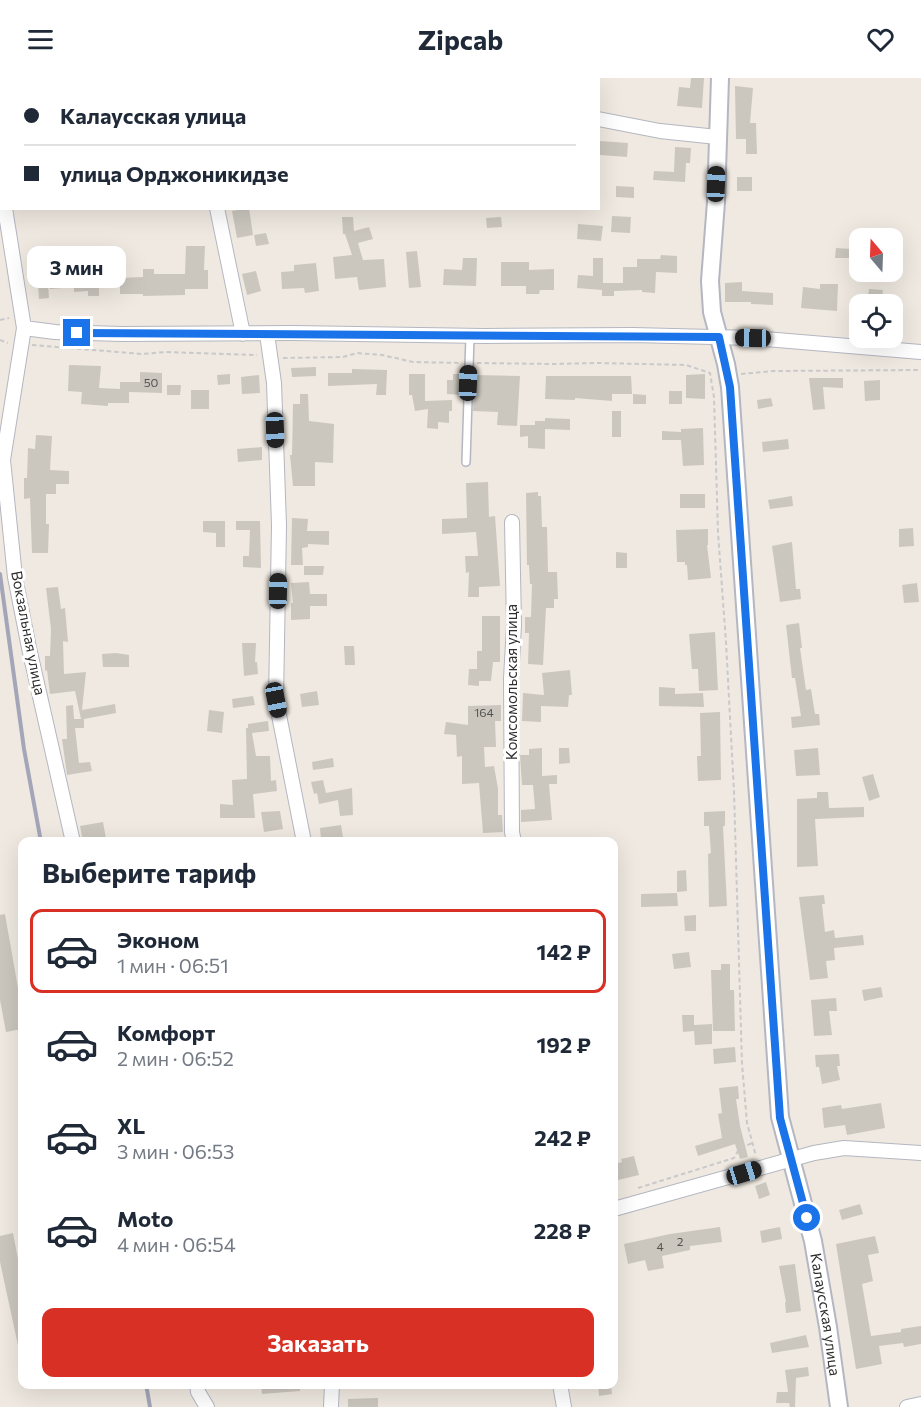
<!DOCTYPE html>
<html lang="ru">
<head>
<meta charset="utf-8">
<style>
  body { margin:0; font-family:Commissioner,sans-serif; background:#f2f2f3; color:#1f2937; height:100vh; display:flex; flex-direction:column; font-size:22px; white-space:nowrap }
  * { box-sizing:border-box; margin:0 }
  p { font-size:20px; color:#747a83 }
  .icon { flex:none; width:33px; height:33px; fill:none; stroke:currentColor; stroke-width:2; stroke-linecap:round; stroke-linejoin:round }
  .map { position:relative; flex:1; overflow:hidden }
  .sheet { position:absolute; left:18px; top:759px; width:600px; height:552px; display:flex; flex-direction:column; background:#fff; border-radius:12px; box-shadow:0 6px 24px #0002 }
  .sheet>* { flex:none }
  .hud { position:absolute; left:0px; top:0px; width:600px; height:132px; box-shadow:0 6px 24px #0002; display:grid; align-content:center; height:132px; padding:0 24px; background:#fff }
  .needle { width:39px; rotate:341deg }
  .fabs { position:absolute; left:849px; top:150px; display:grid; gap:12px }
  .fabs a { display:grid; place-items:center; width:54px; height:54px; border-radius:12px; background:#fff; box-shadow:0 6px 24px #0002; font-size:30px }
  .end { position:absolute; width:27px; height:27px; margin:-14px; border:8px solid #1a73e8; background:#fff; box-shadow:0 0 0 3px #fff }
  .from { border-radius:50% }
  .bubble { position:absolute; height:42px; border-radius:12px; background:#fff; box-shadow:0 6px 24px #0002; font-size:20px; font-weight:700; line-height:42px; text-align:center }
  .car { position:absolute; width:18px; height:36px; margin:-18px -9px; border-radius:8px; box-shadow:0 0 4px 2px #0007; background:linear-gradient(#222 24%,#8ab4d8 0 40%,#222 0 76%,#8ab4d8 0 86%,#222 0) }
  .hud b { display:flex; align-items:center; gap:21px; height:57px; font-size:22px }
  .hud b+b { border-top:2px solid #e0e1e3 }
  .hud i { width:15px; height:15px; background:#1f2937 }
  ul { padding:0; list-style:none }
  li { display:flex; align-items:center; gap:18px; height:84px; margin:0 12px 9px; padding:0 12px; border:3px solid transparent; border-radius:12px }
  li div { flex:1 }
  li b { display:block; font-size:22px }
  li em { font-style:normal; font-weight:700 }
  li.active { border-color:#d93025 }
  li>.icon { width:54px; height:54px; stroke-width:1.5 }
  h2 { padding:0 24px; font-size:27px; line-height:72px }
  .cta { display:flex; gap:12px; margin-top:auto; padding:12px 24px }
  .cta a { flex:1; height:69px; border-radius:12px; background:#d93025; color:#fff; font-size:24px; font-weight:700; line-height:69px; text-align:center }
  header { display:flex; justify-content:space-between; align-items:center; height:78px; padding:0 24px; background:#fff; font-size:27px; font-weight:700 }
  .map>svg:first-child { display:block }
  .building { fill:#cbc7bf }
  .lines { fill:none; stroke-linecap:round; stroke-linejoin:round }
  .service-casing { stroke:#b4b7c1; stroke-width:10 }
  .minor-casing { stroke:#b4b7c1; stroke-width:16 }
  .tertiary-casing { stroke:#b4b7c1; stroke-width:20 }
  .path { stroke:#c9c9c9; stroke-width:2; stroke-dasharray:4.5 3; stroke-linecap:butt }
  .service { stroke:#fff; stroke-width:7 }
  .minor { stroke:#fff; stroke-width:14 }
  .tertiary { stroke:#fff; stroke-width:16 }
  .rail { stroke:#a3a6b8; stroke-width:4 }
  .route { stroke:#1a73e8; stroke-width:8 }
  .labels { text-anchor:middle; stroke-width:6; stroke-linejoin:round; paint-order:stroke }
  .number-label { font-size:12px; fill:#555452 }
  .street-label { font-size:15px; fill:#2e2e2e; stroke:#fff }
</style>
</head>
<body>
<header><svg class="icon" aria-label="menu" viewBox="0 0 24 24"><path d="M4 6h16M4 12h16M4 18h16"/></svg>Zipcab<svg class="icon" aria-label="heart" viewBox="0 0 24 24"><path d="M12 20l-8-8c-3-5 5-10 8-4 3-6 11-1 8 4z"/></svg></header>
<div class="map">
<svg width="921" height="1329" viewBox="0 0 921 1329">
  <rect width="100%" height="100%" fill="#efe9e1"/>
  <!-- building -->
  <path class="building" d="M691,0H704L702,30L677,28L679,9L690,10Z
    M735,8L753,10L750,45H756L757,76H746V61H736Z
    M600,63L628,65L627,79L600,77Z
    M675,69L691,70L690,85H686L685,104L653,102L654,93L674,94Z
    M737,99H752V113H737Z
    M616,108L634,109V120L616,119Z
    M249,130L253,157L237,160L232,133Z
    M612,138L631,139L630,155L611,154Z
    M342,139H353L354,153L369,149L373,161L358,165L363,182L384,181L386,209L359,212L357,199L335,201L333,179L352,177L345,156H343Z
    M501,139L502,149L487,150L486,140Z
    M578,146L603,148L601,163L577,161Z
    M266,155L269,166L256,168L254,157Z
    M186,168H205L204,192H208V211H185V217L143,218V216H120V200L143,199V191H154V196H185Z
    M836,170L852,171V180H835Z
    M417,173L421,209L409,210L406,174Z
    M661,177L677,178V195L656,194L655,215L642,214V212L614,213V218H602V212L577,210L578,197L593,198V180H603V205H623V189H637V181H660Z
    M463,180H477L476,208L443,207L444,191L462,192Z
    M501,184H529V192L554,191V212H540L539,216H526V208H501Z
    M316,185L319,213L305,215L304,210L282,211L281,194L294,193V187Z
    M78,193L79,199L99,198V218H88V213L74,214V209L50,211L49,195Z
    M256,193L261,213L247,217L242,196Z
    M742,204V213L773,215V227L751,226V224H725V205Z
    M48,206L49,220L39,221L38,207Z
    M820,206H838L837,233L801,230L803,209L820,211Z
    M869,211L883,212L881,226H867Z
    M69,287L101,288L99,310L120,311V304H140V294L162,295V315L129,314V325H108V328L81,326L82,314L68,313Z
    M316,289V298L292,299L291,290Z
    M352,291L387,292L386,317H376L377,306L328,308V295H352Z
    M230,296V306L218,307L217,297Z
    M409,296H425V323L452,322V333H449V345L438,344V351L427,350L428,331L415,333L412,317H409Z
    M453,296H463L462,317L447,316V302H453Z
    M705,296V321L686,320V297Z
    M259,297L260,315L242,316L241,299Z
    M474,297L520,298L517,348L497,347L498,334L473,333Z
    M546,298H631L632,316H612V323L575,320V322L545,321Z
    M809,300H843V310L823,309L825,331L813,332Z
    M880,302V322L865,323L864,303Z
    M167,307H181L180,317H167Z
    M191,312H209V331H191Z
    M669,313H682V326H669Z
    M300,316H308L309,343L334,346L333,385L315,384V408H293L290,377H292L293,326H300Z
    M633,316L646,317V326H633Z
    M771,320L773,328L758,331L757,322Z
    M612,333H621V359H612Z
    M545,340L570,341V352L545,351V371L528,370V358L520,359V347H535V343H545Z
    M703,350L704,387L683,388L681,362H662V353L681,354V351Z
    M36,357L52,358L50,392L69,393V406H56V416H46V446H49L48,475H32L30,420L24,421V400H27L28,370L35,371Z
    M788,361L789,371L763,374L762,364Z
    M262,369V382L238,384L237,371Z
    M488,404L489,439L495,438L500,508L479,509V519H468L469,494L466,495L465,478H478L476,454L442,456V441L467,440L466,405Z
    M538,414V418H541L542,449H547L548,494H557L558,521H554V530H546L543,587L528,586L529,555H525V539H531L532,506H530L529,487H527L526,415Z
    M680,416H705V430H680Z
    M792,418L793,428L770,431L768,422Z
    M292,440L308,441L307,453H329V467L308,466V469L302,470L303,487H291Z
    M203,443H225V469H216V455L203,454Z
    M236,443H260L261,490L243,489V478H249L250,452H236Z
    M913,450L914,468L899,469V451Z
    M708,451V467H707L711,500L688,502L687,487H685V484H677L676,452Z
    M792,464L796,511H800L801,521L780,524L772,468Z
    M616,474L627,475V490H616Z
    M304,488H324L323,497H304Z
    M309,504L310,516H327V528H310V541L291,542V525H293L291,505Z
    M917,505L919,524L904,525L902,507Z
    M58,509L61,531L65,530L68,564L63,563L64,596L86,594L82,632L115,626L116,635L84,641V650H75L79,685L90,684L92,693L67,697L62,661H67L66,628L73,627L74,641H81L75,613L50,616L47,592L45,593V578H50L51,551L46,510Z
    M482,538H500V584H493L491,603H479V608L468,607L469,591H477V573H482Z
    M799,545L802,570H800L806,612L811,611L815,636H819L820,647L792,650L791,639L801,638L795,600H792L786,547Z
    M715,554L718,612L699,613L698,591H692L689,556Z
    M242,565H256L255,584H257L258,596L244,598Z
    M344,568H354L355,587H345Z
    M116,575L129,577V589H103L102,576Z
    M570,592L572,617H569L568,629L541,628V644L522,643L523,615L544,617L542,595Z
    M659,609L675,610V616L703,615L704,629L659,628Z
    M317,613L319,627L302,629L300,616Z
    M253,618L255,627L233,630L232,621Z
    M501,627V643H495L496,669H484L485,689L494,688L498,711V737H502L503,754L483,755L479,705L462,706V678L457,679L456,657L444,656L446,644L468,647V628Z
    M209,632L224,634L222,655L207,653Z
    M720,634L721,702L698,703L697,678H701L700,635Z
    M268,643L269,653L252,655L256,678H270L271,703L276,702L277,713L253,716L255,740H220V726L233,727L232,702L247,701L246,650H248V646Z
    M542,670V698L557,697V706H549L552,742L521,744V732L535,731L533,707H522L520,677H529V671Z
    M559,670H569L570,685L559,686Z
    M818,670L820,697L796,698L794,672Z
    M333,680L334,689L313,692L312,684Z
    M873,696L880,719L869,723L862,699Z
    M323,702L326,715L352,710L353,737L340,738L338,722L319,726L317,715L314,716L311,704Z
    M817,714H828L829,730L864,729V739L815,741L818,788L797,789V721L817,720Z
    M280,733L283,751L264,754L261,734Z
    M725,733V748H723L727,828L709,829L708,776L711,775L709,748H704V734Z
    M103,744L106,761L83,764L80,748Z
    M341,747L343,759L321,761L320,750Z
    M686,792L687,813L677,814V793Z
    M677,815L678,828L641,829V816Z
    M824,817L825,826H822L825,854L834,852L835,860L863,857L864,867L834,870L835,882L826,883L828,900L810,902L799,819Z
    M5,836L22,933V951L6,954L0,922V837Z
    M696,837V853H685L684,838Z
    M689,874L691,889L674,891L672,876Z
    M721,886H730V912H734L735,953H713L711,892H721Z
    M881,909L883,919L864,923L862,912Z
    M836,920L837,933H829L832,957L814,958L811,922Z
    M682,937H694V947L712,946V966L695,967L694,953L683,954Z
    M735,969L736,984L714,986L713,971Z
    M839,976L840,988H837L840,1002L822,1006L819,989H816L815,977Z
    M738,1008L739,1021H736L740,1048L748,1079L740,1081L735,1066L698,1078L695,1068L722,1060L718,1036L722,1035L719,1010Z
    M881,1025L885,1050L847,1057L845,1047L824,1050L822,1030L841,1027L842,1031Z
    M634,1078L639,1097L614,1103V1086L622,1084L621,1081Z
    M766,1104L770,1117L759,1121L755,1108Z
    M860,1126L863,1136L842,1142L839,1132Z
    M720,1149L722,1164L690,1168V1172L662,1178L664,1190L648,1193L645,1182L628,1186L624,1166L670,1156Z
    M780,1149L782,1161L762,1165L760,1153Z
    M13,1155L22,1202V1272H19L0,1184V1158Z
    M875,1158L879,1175L868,1177L873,1203L862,1206L871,1258L901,1254V1251L921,1248V1266L904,1269L903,1265L879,1268L882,1286L856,1291L836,1166Z
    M795,1186L801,1233L786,1235L785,1224H786L779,1188Z
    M806,1257L809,1269L772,1275L770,1265Z
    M808,1289L809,1298L796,1300L795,1329H790L789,1325H776L777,1314H788L785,1292Z
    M261,1306H300V1313L262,1316Z
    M598,1306H611L612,1316L599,1318Z
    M378,1320V1329H348V1321Z"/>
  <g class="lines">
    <defs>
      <path id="service" d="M466,384L470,258"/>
      <path id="minor" d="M189,0V2
        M534,0L536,2
        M598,41L660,53L717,59
        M0,97L2,107
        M5,130L24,250L3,382L15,499L29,570L73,764
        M217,130L243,256
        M24,250L55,254L122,256L293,255L484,258L633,257L753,260L921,274
        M267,256L274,305L279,447L276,622L304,764
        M512,444L514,547L511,601L512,754L514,764
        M614,1131L814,1075L844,1070L921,1075
        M197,1306L198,1314L207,1329
        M560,1306L564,1329
        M331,1329L332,1306
        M907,1329L921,1326"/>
      <g id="tertiary">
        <path id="s1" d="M720,0L716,124L710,203L712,234L726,286L730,309L780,1039L813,1163L828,1249L839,1329"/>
      </g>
    </defs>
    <!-- service casing -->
    <use href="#service" class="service-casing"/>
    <!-- minor casing -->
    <use href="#minor" class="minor-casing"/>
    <!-- tertiary casing -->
    <use href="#tertiary" class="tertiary-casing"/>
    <!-- path -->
    <path class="path" d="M0,242L9,240
      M0,262L8,265
      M32,267L142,276L166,274L257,277
      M283,280L343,279L357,275L382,277L413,284L462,285
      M477,285L552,286L596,285L686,287L710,295L714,319L718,455L726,564L734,714L742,986L747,1045L756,1078
      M741,296L773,293L921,292
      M638,1110L734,1080L739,1071L752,1065"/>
    <!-- service -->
    <use href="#service" class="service"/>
    <!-- minor -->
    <use href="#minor" class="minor"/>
    <!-- tertiary -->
    <use href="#tertiary" class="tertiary"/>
    <!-- rail -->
    <path class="rail" d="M0,496L24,671L41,764
      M146,1306L150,1329"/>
  </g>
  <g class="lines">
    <!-- route -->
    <path class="route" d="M77,255L719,259L730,309L780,1040L807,1140"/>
  </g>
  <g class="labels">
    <!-- number labels -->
    <g class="number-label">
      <text x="151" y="309">50</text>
      <text x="484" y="639">164</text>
      <text x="680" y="1168">2</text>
      <text x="660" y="1173">4</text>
    </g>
    <!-- street labels -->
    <g class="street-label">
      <text transform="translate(28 555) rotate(79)" y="5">Вокзальная улица</text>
      <text transform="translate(512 604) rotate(-90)" y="5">Комсомольская улица</text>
      <text dy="5" stroke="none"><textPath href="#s1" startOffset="1246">Калаусская улица</textPath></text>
    </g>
  </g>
</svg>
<div class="fabs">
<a><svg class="needle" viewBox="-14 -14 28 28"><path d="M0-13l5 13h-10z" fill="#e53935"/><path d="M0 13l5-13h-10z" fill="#747a83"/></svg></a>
<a><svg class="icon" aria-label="locate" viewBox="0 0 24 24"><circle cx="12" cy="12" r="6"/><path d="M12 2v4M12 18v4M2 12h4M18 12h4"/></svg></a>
</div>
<i class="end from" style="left:807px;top:1140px"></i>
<i class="end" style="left:77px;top:255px"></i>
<div class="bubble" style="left:27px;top:168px;width:99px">3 мин</div>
<i class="car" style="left:716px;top:106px;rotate:2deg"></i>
<i class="car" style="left:753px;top:260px;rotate:271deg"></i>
<i class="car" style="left:468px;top:305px;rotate:2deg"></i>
<i class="car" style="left:275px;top:352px;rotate:178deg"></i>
<i class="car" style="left:278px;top:513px;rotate:1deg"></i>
<i class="car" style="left:276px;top:622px;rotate:169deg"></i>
<i class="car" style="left:744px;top:1095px;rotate:73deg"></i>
<div class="hud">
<b><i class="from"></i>Калаусская улица</b>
<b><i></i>улица Орджоникидзе</b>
</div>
<section class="sheet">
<h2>Выберите тариф</h2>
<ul>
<li class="active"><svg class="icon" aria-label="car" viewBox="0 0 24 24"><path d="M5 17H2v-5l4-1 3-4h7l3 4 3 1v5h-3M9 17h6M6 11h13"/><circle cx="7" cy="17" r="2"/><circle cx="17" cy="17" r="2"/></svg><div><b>Эконом</b><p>1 мин · 06:51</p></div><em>142 ₽</em></li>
<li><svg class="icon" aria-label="car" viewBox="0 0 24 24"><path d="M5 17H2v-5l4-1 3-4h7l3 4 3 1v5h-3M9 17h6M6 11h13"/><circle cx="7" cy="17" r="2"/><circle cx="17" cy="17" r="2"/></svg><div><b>Комфорт</b><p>2 мин · 06:52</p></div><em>192 ₽</em></li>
<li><svg class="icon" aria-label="car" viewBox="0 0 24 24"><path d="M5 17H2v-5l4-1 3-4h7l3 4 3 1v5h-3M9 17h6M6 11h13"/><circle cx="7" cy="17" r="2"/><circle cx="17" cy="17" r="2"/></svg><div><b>XL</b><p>3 мин · 06:53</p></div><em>242 ₽</em></li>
<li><svg class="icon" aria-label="car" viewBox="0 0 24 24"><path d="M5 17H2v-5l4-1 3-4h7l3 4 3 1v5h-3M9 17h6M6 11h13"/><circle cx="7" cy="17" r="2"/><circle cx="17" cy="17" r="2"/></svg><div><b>Moto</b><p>4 мин · 06:54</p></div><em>228 ₽</em></li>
</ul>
<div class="cta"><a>Заказать</a></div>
</section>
</div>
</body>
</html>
